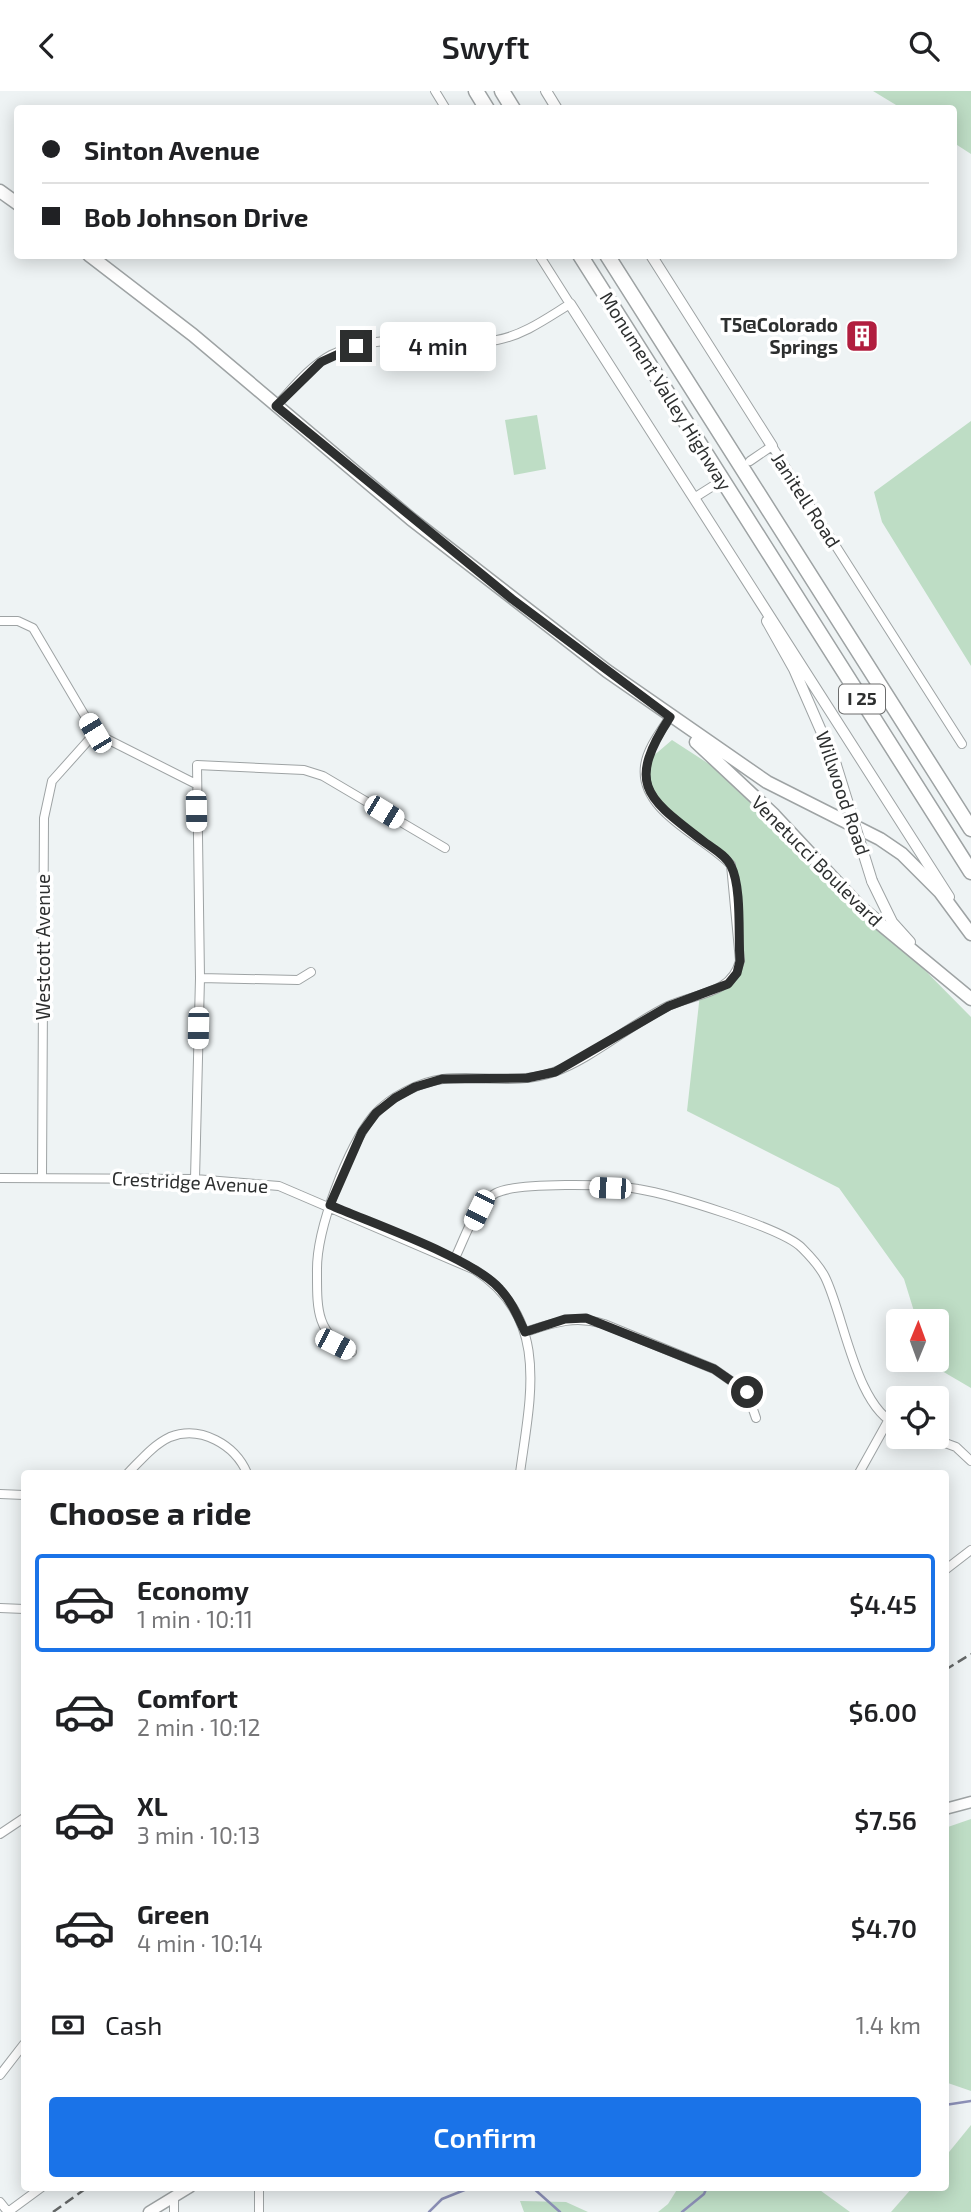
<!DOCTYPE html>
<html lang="en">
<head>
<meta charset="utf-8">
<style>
  body { margin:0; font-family:"Exo 2",sans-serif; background:#f6f6f6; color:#202124; height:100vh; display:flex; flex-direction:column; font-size:26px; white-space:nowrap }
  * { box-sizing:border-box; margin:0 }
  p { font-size:23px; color:#757577 }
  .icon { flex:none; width:38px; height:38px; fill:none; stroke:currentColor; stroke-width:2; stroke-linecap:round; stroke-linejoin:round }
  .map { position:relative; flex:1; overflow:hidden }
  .side { position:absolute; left:21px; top:1379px; width:928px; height:721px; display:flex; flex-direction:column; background:#fff; border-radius:7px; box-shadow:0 4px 18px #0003 }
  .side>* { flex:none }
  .banner { position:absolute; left:14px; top:14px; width:943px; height:154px; border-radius:7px; box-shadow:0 4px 18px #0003; display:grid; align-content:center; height:154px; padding:0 28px; background:#fff }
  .needle { width:46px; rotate:1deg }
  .buttons { position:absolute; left:886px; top:1218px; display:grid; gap:14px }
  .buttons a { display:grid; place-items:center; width:63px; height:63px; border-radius:7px; background:#fff; box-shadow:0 4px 18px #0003; font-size:35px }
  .end { position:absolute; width:32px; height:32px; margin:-16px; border:9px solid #2d2f2f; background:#fff; box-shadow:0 0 0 4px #fff }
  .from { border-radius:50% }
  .bubble { position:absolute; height:49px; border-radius:7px; background:#fff; box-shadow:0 4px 18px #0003; font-size:23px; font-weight:600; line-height:49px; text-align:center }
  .car { position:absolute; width:21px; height:42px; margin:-21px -10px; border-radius:9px; box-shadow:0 0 5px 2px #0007; background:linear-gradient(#fff 24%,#345 0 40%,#fff 0 76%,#345 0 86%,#fff 0) }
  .banner b { display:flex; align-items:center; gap:24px; height:66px; font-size:26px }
  .banner b+b { border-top:2px solid #e0e0e0 }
  .banner i { width:18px; height:18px; background:#202124 }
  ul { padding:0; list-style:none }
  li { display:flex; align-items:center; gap:21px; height:98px; margin:0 14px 10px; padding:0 14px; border:4px solid transparent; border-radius:7px }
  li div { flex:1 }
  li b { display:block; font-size:26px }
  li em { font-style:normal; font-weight:600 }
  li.current { border-color:#1a73e8 }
  li>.icon { width:63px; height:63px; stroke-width:1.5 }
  h2 { padding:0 28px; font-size:32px; line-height:84px }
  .pay { display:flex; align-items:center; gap:18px; height:77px; padding:0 28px; font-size:26px }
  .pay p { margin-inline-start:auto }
  .action { display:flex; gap:14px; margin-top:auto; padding:14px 28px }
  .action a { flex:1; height:80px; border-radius:7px; background:#1a73e8; color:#fff; font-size:28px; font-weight:600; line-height:80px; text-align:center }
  header { display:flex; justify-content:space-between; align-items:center; height:91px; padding:0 28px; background:#fff; font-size:32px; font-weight:600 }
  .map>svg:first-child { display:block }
  .green { fill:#beddc5 }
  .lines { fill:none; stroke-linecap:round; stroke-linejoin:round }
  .stream { stroke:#8c90b7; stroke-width:2.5 }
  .minor-casing { stroke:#9ea3a4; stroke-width:10 }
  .tertiary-casing { stroke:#9ea3a4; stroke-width:12 }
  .secondary-casing { stroke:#9ea3a4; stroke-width:13 }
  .primary-casing { stroke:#9ea3a4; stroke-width:15 }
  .motorway-casing { stroke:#9ea3a4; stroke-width:17 }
  .minor { stroke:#fff; stroke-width:8 }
  .tertiary { stroke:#fff; stroke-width:10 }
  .secondary { stroke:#fff; stroke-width:10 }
  .primary { stroke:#fff; stroke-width:12 }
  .motorway { stroke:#fff; stroke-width:14 }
  .rail { stroke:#646767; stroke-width:2.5; stroke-dasharray:10 5; stroke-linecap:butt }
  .tertiary-bridge-casing { stroke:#9ea3a4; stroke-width:12; stroke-linecap:butt }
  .tertiary-bridge { stroke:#fff; stroke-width:10 }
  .route { stroke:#2d2f2f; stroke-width:9 }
  .labels { text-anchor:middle; stroke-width:7; stroke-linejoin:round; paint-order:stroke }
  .shield { fill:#fff; stroke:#6c6d6d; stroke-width:2 }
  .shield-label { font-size:18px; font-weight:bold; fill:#2d2f2f }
  .poi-label { font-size:19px; font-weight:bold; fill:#2d2f2f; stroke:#fff; text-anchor:end }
  .street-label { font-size:19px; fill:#2d2f2f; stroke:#fff }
</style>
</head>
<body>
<header><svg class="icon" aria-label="back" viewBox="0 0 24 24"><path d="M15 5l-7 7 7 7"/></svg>Swyft<svg class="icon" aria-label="search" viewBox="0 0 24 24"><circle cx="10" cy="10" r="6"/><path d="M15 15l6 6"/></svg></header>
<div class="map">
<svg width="971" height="2121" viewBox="0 0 971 2121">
  <rect width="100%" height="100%" fill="#eef3f4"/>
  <!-- green -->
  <path class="green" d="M873,0H971V63L954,52V18L901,17Z
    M537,324L546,378L514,384L505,329Z
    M971,330V575L882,431L874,401Z
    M672,649L743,695L971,926V1297L930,1273L929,1269H936V1230H917L904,1188L839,1097L687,1020L700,903L728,893L740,870L735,791L723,765L671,725L649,699L645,672Z
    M971,1728V2000L945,1991V1800L949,1785L945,1783V1737Z
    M971,2034V2121H891L912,2097L945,2096V2066Z
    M678,2097H817L850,2121H658L668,2113Z
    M520,2110L566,2111L588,2121H524Z"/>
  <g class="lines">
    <!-- stream -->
    <path class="stream" d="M945,2014L971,2010
      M532,2096L560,2121
      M429,2121L442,2108L472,2096
      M682,2121L704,2103L707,2096"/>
    <defs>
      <path id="minor" d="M435,0L446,18
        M276,315C293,297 309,276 331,264C382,237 443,258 497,249C524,244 547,227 570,213L539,164
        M750,370L772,355L962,653
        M694,407L713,395
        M0,530H18L33,537L95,642L196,693
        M200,887L298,889L311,881
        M42,1086L44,727L52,690L95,642
        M0,1087L195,1088L279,1095L475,1179C551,1227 530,1307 520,1382
        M195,1088L200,887L197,674L304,679L323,685L445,757
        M454,1169C465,1148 474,1113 496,1102C518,1091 612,1093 638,1098C669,1103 783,1137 802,1157C810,1165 820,1176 825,1186C844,1224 856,1318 898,1334
        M525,1241C553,1232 574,1224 604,1233L714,1278L747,1301L756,1327
        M352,1261C316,1243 317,1218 317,1181C316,1139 347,1057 374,1024C390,1006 419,991 443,988C480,984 518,994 554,981C591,968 631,933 668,915C696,902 731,904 740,870L731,774C705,746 639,721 645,675C647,658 661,640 670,626
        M929,1346L956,1356L971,1370
        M128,1382C141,1369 153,1354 170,1346C201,1334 235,1354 247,1382
        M859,1382L888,1330
        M0,1403L24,1404
        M945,1479L971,1459
        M0,1517L24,1518
        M0,1743L24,1727
        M0,1984L24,1953
        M259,2096V2121
        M174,2106V2121
        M0,2111L8,2121
        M8,2121L42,2096"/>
      <path id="tertiary" d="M546,0L557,18
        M651,164L772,355
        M570,213L949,806
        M767,530L794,578L836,674
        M872,790L892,831L910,851"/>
      <path id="secondary" d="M945,1718L971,1711
        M149,2121L190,2096"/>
      <path id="primary" d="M0,100L18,113
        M89,164L193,244L411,428L607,580L767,691L880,748L902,763L940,801L971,843
        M696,651L774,724L861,817L971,908"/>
      <path id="motorway" d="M476,0L487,18
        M502,0L513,18
        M580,164L971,781
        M607,164L971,738"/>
    </defs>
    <!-- minor casing -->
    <use href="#minor" class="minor-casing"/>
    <!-- tertiary casing -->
    <use href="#tertiary" class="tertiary-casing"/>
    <!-- secondary casing -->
    <use href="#secondary" class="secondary-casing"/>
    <!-- primary casing -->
    <use href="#primary" class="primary-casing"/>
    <!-- motorway casing -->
    <use href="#motorway" class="motorway-casing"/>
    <!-- minor -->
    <use href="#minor" class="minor"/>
    <!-- tertiary -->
    <use href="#tertiary" class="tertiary"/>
    <!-- secondary -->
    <use href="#secondary" class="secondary"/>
    <!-- primary -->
    <use href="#primary" class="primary"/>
    <!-- motorway -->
    <use href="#motorway" class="motorway"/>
    <!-- rail -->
    <path class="rail" d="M945,1579L971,1563
      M53,2121L88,2096"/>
    <defs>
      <path id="tertiary-bridge" d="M836,674L872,790"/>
    </defs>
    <!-- tertiary-bridge casing -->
    <use href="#tertiary-bridge" class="tertiary-bridge-casing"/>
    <!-- tertiary-bridge -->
    <use href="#tertiary-bridge" class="tertiary-bridge"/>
  </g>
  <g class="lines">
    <!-- route -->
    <path class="route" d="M356,255L321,271L276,315L512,508L670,626C626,694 646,706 703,750C712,757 726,764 731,775C742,796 738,846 740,870L737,882L728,893L669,915L555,981L527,987L442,988L415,996L395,1007L376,1022L362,1041L330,1114C371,1132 473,1167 500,1198C512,1211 518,1226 525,1241L565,1228L586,1227L714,1278L747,1301"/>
  </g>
  <!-- icons -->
  <defs>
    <symbol id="building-square" viewBox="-11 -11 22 22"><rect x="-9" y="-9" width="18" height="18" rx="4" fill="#b11e3f" stroke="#fff"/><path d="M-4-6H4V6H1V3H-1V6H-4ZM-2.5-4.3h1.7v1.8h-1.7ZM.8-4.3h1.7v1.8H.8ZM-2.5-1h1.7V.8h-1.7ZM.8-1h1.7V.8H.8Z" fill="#fff"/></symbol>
  </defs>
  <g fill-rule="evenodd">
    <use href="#building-square" x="843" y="226" width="38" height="38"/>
  </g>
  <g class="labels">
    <!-- shield labels -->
    <rect class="shield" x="839" y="593.5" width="46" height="29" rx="5"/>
    <g class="shield-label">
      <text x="862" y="614">I 25</text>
    </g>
    <!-- poi labels -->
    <g class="poi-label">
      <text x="838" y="241">T5@Colorado<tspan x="838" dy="22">Springs</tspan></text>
    </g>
    <!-- street labels -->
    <g class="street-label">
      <text transform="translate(666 300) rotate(58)" y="7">Monument Valley Highway</text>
      <text transform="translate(806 409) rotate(57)" y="7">Janitell Road</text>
      <text transform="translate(843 702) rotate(71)" y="7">Willwood Road</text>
      <text transform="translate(817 770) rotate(45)" y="7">Venetucci Boulevard</text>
      <text transform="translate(43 856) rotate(-90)" y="7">Westcott Avenue</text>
      <text transform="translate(190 1091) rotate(3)" y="7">Crestridge Avenue</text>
    </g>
  </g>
</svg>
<div class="buttons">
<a><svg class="needle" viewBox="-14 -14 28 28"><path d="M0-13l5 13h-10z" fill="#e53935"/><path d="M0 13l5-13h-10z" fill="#757577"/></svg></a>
<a><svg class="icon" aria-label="locate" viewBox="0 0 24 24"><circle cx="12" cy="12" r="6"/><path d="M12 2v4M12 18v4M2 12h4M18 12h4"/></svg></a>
</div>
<i class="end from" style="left:747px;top:1301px"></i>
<i class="end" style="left:356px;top:255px"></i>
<div class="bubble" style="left:380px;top:231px;width:116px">4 min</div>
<i class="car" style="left:95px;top:642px;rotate:329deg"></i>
<i class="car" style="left:196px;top:720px;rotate:179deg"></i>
<i class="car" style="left:384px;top:721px;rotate:121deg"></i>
<i class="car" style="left:198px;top:937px;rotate:181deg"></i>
<i class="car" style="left:610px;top:1097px;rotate:272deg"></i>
<i class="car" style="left:479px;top:1119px;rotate:206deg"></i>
<i class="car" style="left:335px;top:1253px;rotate:117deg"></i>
<div class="banner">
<b><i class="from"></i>Sinton Avenue</b>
<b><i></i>Bob Johnson Drive</b>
</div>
<section class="side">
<h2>Choose a ride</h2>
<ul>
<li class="current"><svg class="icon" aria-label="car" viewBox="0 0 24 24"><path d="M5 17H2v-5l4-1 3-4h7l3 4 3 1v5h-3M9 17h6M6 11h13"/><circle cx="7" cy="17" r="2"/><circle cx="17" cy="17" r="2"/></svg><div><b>Economy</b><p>1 min · 10:11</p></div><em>$4.45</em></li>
<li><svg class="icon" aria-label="car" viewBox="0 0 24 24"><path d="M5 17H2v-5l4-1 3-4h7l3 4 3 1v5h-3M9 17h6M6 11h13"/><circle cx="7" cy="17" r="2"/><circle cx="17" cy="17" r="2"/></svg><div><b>Comfort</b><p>2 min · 10:12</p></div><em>$6.00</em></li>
<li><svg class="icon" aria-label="car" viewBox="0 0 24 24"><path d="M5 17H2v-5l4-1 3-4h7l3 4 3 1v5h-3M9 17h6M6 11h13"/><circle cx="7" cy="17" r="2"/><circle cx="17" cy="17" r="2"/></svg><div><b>XL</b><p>3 min · 10:13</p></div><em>$7.56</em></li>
<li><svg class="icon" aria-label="car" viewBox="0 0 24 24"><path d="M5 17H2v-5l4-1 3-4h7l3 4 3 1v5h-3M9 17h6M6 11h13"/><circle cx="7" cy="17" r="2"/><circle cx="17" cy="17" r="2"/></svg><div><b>Green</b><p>4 min · 10:14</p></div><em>$4.70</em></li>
</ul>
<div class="pay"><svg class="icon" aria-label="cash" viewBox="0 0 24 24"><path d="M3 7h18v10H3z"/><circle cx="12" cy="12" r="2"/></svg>Cash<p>1.4 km</p></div>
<div class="action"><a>Confirm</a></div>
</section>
</div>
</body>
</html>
